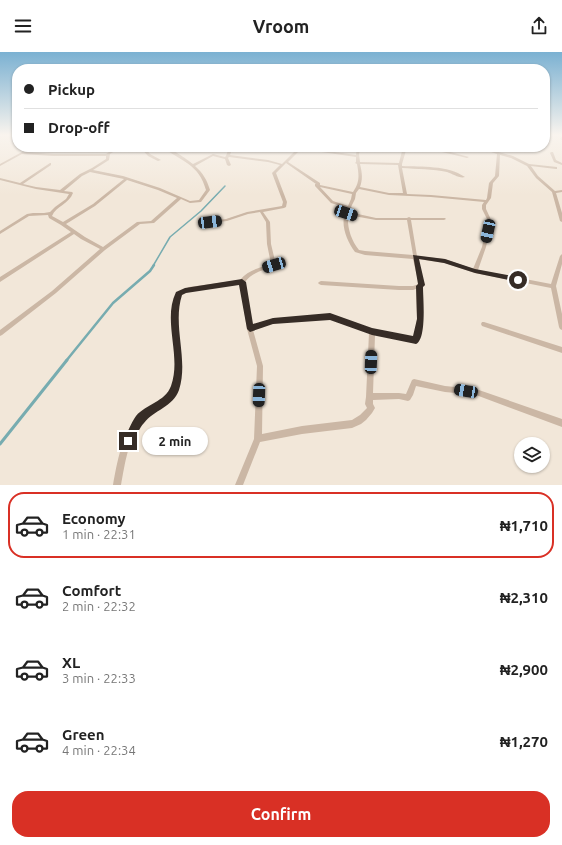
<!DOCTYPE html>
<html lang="en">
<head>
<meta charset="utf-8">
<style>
  body { margin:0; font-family:Ubuntu,sans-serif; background:#f2f2f2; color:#222; height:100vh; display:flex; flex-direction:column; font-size:15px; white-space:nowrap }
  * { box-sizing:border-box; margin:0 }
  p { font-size:13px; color:#767676 }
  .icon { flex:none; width:22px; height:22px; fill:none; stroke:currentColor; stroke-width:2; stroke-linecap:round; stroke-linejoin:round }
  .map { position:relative; height:433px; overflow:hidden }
  .side { display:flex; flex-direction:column; background:#fff; flex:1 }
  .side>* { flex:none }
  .hud { position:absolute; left:12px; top:12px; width:538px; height:88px; border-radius:16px; box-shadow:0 1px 3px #0004; display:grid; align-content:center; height:88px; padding:0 12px; background:#fff }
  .controls { position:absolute; left:514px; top:385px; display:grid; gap:8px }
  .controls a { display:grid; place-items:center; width:36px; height:36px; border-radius:50%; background:#fff; box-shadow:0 1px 3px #0004; font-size:20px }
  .end { position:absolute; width:18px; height:18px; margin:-9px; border:5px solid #362c26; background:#fff; box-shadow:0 0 0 2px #fff }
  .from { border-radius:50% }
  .bubble { position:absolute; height:28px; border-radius:14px; background:#fff; box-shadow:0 1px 3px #0004; font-size:13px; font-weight:700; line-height:28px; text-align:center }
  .car { position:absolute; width:12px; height:24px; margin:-12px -6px; border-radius:5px; box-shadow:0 0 3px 1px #0007; background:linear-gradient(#222 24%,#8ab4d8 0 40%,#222 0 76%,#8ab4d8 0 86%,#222 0) }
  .hud b { display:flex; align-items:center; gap:14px; height:38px; font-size:15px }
  .hud b+b { border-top:1px solid #e0e0e0 }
  .hud i { width:10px; height:10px; background:#222 }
  ul { padding:7px 0 0; list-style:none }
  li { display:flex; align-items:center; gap:12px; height:66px; margin:0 8px 6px; padding:0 4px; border:2px solid transparent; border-radius:16px }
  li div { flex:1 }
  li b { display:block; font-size:15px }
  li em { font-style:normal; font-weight:700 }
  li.active { border-color:#d93025 }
  li>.icon { width:36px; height:36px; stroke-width:1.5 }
  .primary-button { display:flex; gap:8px; margin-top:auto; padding:8px 12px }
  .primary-button a { flex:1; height:46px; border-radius:16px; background:#d93025; color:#fff; font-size:16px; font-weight:700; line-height:46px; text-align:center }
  header { display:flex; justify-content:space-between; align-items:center; height:52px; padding:0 12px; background:#fff; font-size:18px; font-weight:700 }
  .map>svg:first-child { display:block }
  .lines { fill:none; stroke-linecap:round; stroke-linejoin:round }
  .stream-far2 { stroke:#77acb0; stroke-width:1.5 }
  .stream-far1 { stroke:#77acb0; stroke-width:2.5 }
  .stream { stroke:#77acb0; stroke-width:3 }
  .minor { fill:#cbb7a5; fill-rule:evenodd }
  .route { fill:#362c26 }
</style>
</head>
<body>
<header><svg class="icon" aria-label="menu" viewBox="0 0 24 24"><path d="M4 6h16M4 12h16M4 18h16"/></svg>Vroom<svg class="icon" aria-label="share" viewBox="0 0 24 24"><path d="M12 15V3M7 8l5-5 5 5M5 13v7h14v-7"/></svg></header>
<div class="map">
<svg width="562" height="433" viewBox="0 0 562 433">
  <rect width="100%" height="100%" fill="#f2e7d9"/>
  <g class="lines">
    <!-- stream-far2 -->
    <path class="stream-far2" d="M153,214L170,185L201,159L225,134"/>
    <!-- stream-far1 -->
    <path class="stream-far1" d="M66,309L113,251L150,219L154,213"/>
    <!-- stream -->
    <path class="stream" d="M0,392L67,308"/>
    <!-- minor -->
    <path class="minor" d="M561,85H562V88L560,87Z
      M31,95H35L25,100L53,102H106L117,95H121L110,102L109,108L93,118L123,124L160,136L190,149L199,148L206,138C199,112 181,109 162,95C171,95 186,107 193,112L213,102L225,105L226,104L229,95H233L230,103L268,108L282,112L299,95L356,103L357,95H361L359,102L360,110L399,111L403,95H407L402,112V114C422,115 447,113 465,125C460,127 453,122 447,120C433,117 417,117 402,116L407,142L431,143L486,148L487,146L489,131L495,124L497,102L476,95H481L513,104L529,112L557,115V117H556L531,114L538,124L555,139L562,138V140L556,141L562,161V170L560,169L552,140L536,126L527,114L511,106L500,103L499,124L493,131L491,146L486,153V157L494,174L490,177L486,195L478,218L551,232L560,204L562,202V212L556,234L562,262V278L560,277L559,275L551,236L475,221L445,211L418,207L419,216L425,233L424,234L422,235L423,267L419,288L418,290L416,291L375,283L373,341H399L406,342L412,328L414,327L445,334L476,337L562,367V375L476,343L445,340L416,334L413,343L410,348L408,349L399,347L373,348V352L375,356L372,361L366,368L361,372L352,376L302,382L260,390L243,433H235L254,387L257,314L247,277L240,232L190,239L181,243C172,274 187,304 179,334C173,355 155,356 142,370C128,387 125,412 121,433H113C117,411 122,381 138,364C147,353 167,350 172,335C182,304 164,271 177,241L189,235L240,228C248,218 259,216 271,212L267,192L266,170L260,160L248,162L227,169L210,171L208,170L210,169L226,167L247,160L282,154L283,150L272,121L280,113L268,110L229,105L228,106L231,113L229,114L227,113L225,107L213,104L195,114C203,121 207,128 210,138L201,150L190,151L181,147L154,171L140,172L105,198L56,241L2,283L0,284V278L52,239L100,197L81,187L74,182L0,230V225L71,180L61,173L49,166L48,163L29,164L0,182V179L27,162L33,161H44L50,160L55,155L66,147L69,142L36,137L0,128V126L20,131L50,111H51V113L23,132L36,135L60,138L80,122L92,116L106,107V104H53L22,102L0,114V112ZM301,97L356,105V110L355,111L357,112C359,123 360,130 353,140L320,133V131L288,110ZM286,111L316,132H315V134L331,151L347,156C339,170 346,188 355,200L365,203L413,207L415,216L419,232L413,234H399L321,229L319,230L318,231L319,232L321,233L399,238H413L416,237L417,267L414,285L372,277L330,262L273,267L252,274L245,230C252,220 264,218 276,214V213L271,192L270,170L263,160L284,156L286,155L287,150L276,121ZM360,112L398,113L403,141H389L360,135C363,127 362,120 360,112ZM90,120L124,127L93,152L63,170L52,164C56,154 69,152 73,141L72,140L64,139L82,124ZM127,128L158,138L177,146L151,169L137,170L103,195L85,185L66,172L95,154ZM320,135L352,142L351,147L348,154L333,149ZM359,137L389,143L431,145L484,150L482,153V157L490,173L486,176L482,195L473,217L445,207L417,204L411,168H444L446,167L445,166H411L409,165L407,166H376L349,160L350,157L352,156L351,155L355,147L356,141ZM348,163L376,168H407L413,203L365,199L359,198C351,188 347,175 348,163ZM330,266L369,281L366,345L365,352L367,356L360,363L352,368L302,374L262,382L263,314L253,278L273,271Z
      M140,95H144L150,102L161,108L158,109L148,104Z
      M421,95H427L436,97L437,95H441L439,97L469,105L467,106Z
      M551,100H553L556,108L562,111V113L554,110L550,101Z
      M482,270H484L562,295V301L482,274L481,272Z"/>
  </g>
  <!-- sky -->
  <linearGradient id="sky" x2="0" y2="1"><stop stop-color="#7bb1d2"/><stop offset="0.58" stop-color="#f9f4ee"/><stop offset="1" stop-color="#f9f4ee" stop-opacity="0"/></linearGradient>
  <rect width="562" height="143" fill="url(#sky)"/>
  <!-- route -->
  <path class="route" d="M413,203L445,207L475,217L518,225L521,228L518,230L475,221L444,211L419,207L425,233L423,235C423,246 427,287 416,292L372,283L330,268L273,272L250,280L247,277L239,233L186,241L182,243C172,274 189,307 179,338C173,355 154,358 144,371C139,376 136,386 132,392L128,394L125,392L124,389C127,381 131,371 136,364C146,352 165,350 171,334C182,304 162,269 176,240L185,236L242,227L246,230L253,272L273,266L330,261L372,276L413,284L417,267L416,234L418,232Z"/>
</svg>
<div class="controls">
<a><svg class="icon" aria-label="layers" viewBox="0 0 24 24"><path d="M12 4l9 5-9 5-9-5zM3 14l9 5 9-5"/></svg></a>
</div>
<i class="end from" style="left:518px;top:228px"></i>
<i class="end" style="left:128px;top:389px"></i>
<div class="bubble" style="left:142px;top:375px;width:66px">2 min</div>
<i class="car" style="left:346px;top:161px;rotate:108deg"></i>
<i class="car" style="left:210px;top:170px;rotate:83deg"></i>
<i class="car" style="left:488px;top:179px;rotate:192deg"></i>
<i class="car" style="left:274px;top:213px;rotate:254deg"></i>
<i class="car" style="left:371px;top:310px;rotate:2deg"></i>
<i class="car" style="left:466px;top:339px;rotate:280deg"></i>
<i class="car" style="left:259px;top:343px;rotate:182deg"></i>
<div class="hud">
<b><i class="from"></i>Pickup</b>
<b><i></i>Drop-off</b>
</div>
</div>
<section class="side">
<ul>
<li class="active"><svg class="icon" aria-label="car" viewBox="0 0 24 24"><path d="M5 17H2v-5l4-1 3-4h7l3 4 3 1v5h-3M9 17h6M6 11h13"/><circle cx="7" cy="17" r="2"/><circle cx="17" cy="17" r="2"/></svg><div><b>Economy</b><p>1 min · 22:31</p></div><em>₦1,710</em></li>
<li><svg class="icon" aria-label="car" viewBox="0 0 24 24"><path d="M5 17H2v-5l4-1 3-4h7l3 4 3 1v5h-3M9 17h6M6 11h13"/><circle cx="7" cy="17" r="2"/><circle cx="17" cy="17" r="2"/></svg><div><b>Comfort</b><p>2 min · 22:32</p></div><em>₦2,310</em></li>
<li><svg class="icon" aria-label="car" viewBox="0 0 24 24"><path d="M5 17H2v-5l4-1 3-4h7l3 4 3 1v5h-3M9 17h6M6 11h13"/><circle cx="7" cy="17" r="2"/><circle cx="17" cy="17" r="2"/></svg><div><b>XL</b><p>3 min · 22:33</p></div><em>₦2,900</em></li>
<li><svg class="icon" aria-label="car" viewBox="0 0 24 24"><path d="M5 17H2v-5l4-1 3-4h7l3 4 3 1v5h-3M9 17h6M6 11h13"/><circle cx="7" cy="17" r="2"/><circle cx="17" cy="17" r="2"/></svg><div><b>Green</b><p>4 min · 22:34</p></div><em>₦1,270</em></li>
</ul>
<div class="primary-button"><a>Confirm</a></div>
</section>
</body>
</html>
